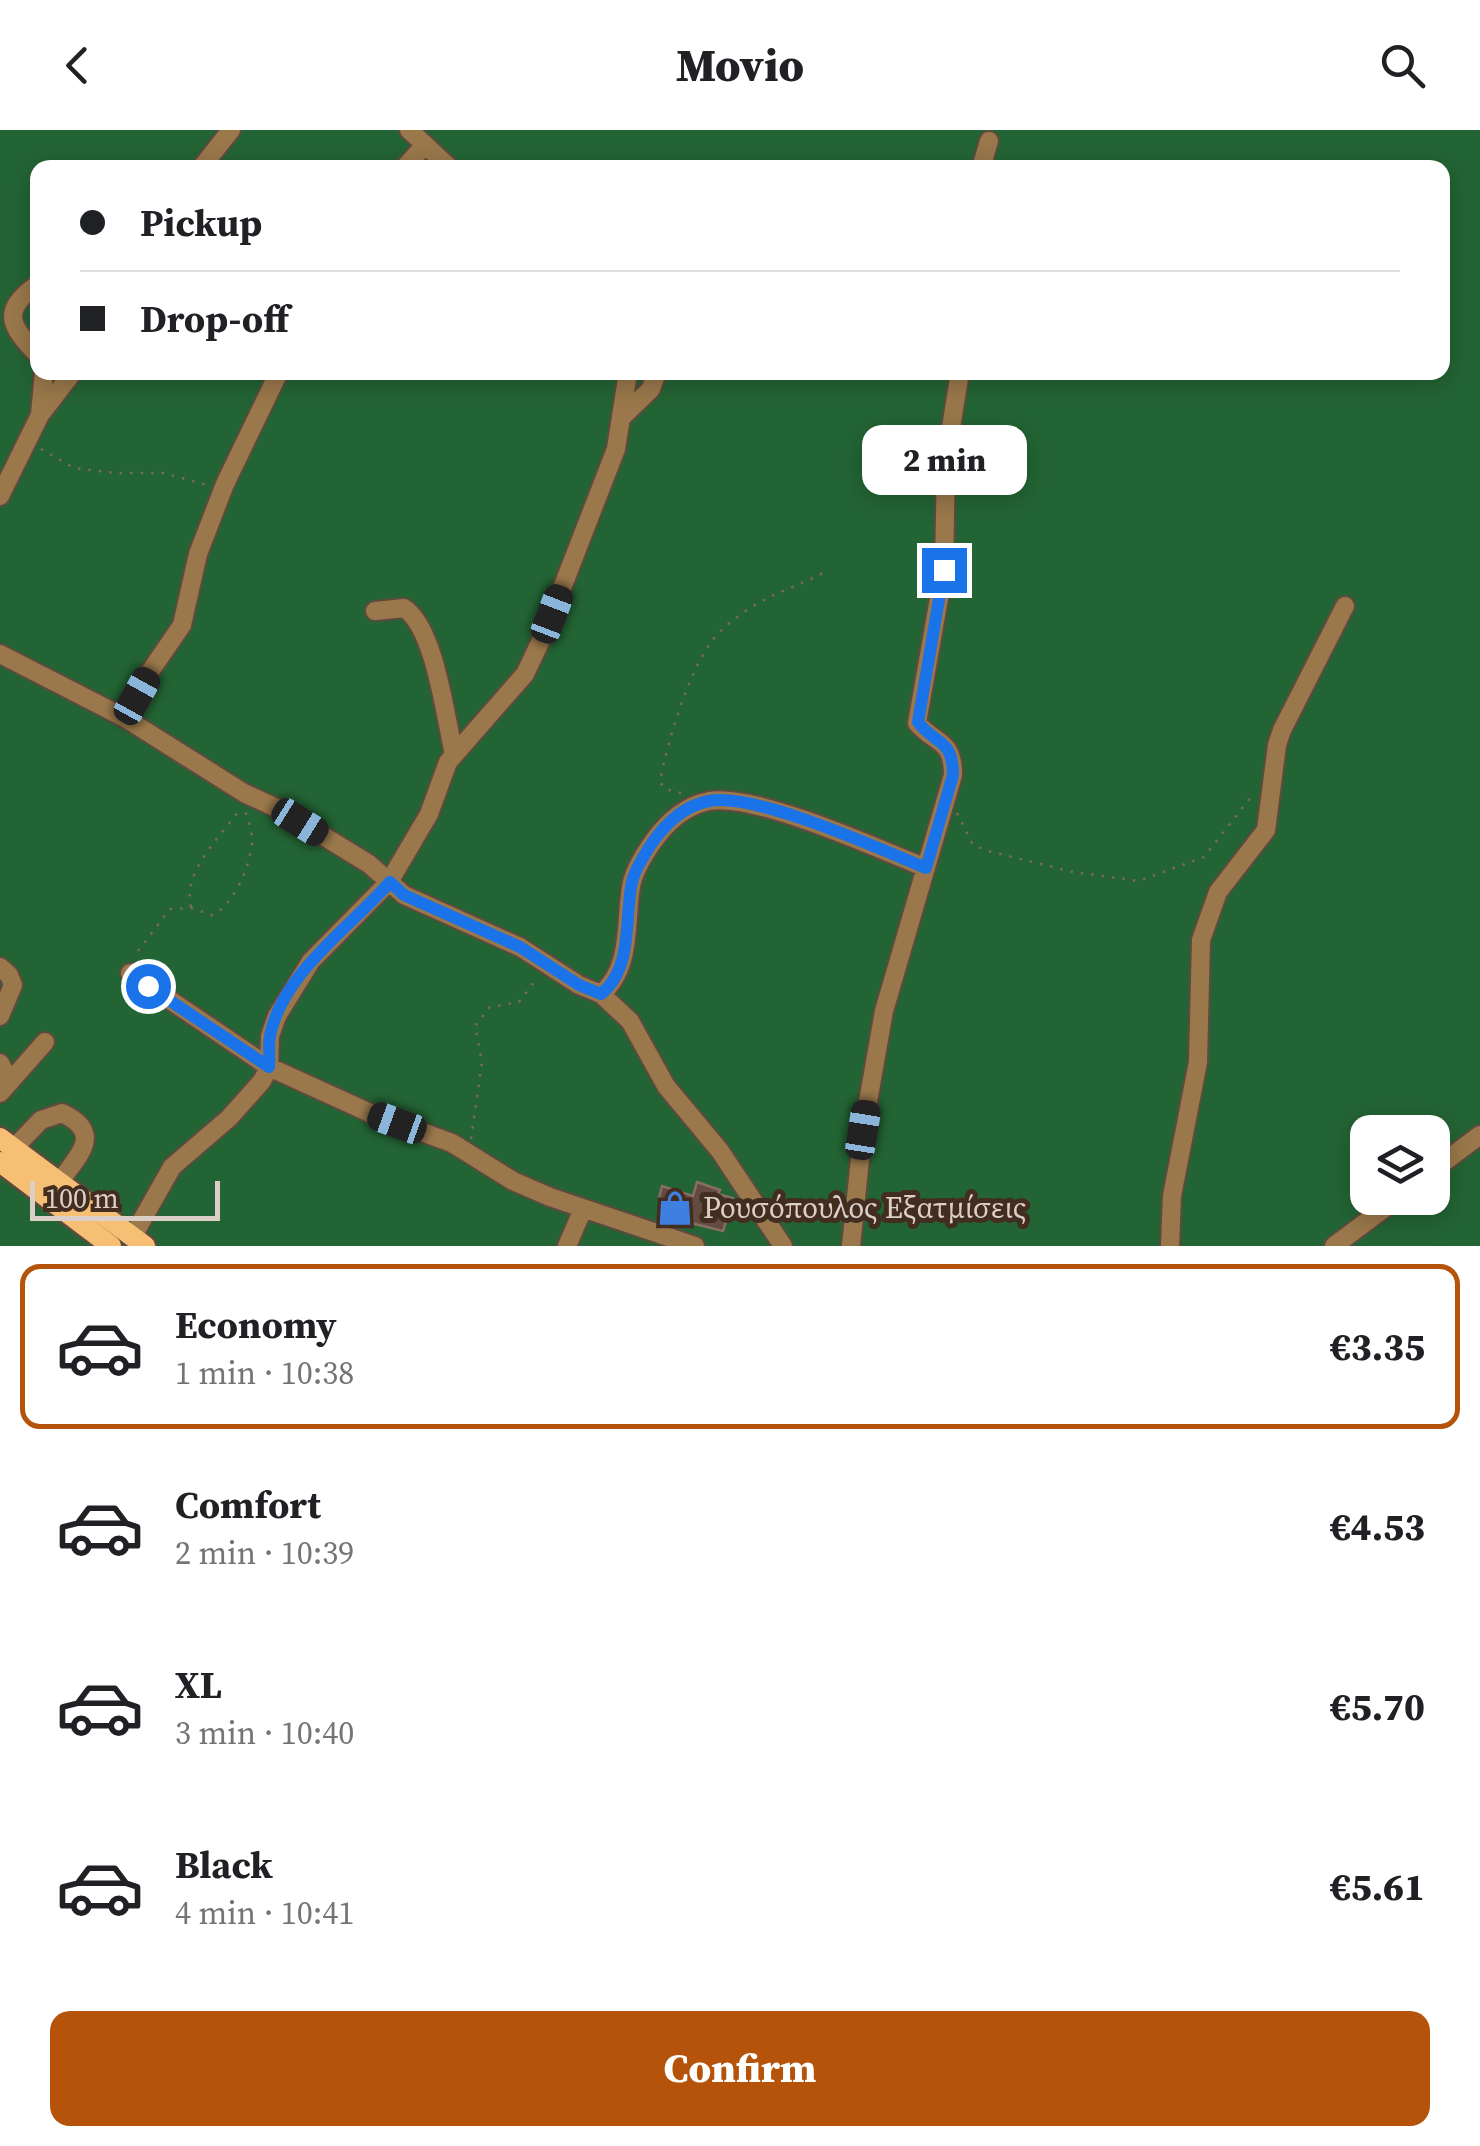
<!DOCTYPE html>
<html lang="en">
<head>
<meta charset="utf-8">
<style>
  body { margin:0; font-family:"Source Serif 4",serif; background:#f6f6f6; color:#202124; height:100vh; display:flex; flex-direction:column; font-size:38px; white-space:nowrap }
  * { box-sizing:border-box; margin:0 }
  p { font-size:32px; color:#757577 }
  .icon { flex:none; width:55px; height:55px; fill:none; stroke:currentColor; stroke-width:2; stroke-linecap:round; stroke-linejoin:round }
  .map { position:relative; height:1116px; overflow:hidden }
  .drawer { display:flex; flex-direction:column; background:#fff; flex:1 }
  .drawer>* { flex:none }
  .banner { position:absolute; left:30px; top:30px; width:1420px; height:220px; border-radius:20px; box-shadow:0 5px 25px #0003; display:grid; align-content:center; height:220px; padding:0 50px; background:#fff }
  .controls { position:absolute; left:1350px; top:985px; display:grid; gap:20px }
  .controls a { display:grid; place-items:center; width:100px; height:100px; border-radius:20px; background:#fff; box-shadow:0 5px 25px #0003; font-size:50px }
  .scale { position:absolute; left:30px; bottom:25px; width:190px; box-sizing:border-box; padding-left:10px; border:5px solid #dccfc7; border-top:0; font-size:28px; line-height:35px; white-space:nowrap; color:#dccfc7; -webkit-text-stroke:8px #422d20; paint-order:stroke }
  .end { position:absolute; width:45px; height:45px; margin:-22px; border:12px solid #1a73e8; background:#fff; box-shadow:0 0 0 5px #fff }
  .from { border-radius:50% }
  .bubble { position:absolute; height:70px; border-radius:20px; background:#fff; box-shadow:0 5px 25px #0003; font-size:32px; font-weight:800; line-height:70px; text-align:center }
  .car { position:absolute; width:30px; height:60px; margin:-30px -15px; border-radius:12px; box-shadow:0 0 8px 2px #0007; background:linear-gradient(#222 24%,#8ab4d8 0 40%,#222 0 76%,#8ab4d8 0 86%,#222 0) }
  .banner b { display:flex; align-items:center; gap:35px; height:95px; font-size:38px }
  .banner b+b { border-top:2px solid #e0e0e0 }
  .banner i { width:25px; height:25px; background:#202124 }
  ul { padding:18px 0 0; list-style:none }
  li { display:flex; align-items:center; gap:30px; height:165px; margin:0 20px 15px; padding:0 30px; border:5px solid transparent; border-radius:20px }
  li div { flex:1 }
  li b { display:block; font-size:38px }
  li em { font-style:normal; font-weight:800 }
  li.active { border-color:#b45309 }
  li>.icon { width:90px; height:90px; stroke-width:1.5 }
  .primary-button { display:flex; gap:20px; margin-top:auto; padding:20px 50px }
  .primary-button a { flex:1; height:115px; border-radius:20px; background:#b45309; color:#fff; font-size:40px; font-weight:800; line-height:115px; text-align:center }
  header { display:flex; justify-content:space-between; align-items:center; height:130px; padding:0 50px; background:#fff; font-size:45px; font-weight:800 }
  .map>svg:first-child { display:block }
  .green { fill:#236434; fill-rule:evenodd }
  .building { fill:#644b42; stroke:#886d64; stroke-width:2.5 }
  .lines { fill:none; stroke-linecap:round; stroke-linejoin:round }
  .minor-casing { stroke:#5e4a3e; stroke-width:22 }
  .major-casing { stroke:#5e4a3e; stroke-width:25 }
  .path { stroke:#7b695d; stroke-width:2.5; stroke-dasharray:2.5 8; stroke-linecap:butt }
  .minor { stroke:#9a784b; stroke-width:18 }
  .major { stroke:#f7bf74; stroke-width:20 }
  .route { stroke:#1a73e8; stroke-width:12 }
  .labels { text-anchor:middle; stroke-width:10; stroke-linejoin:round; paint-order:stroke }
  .poi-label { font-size:30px; fill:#dccfc7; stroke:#422d20; text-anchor:start }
</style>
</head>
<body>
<header><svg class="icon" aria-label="back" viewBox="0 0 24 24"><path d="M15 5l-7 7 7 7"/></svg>Movio<svg class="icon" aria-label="search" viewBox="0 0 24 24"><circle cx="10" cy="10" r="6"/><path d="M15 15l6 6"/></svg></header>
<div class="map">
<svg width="1480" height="1116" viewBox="0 0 1480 1116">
  <rect width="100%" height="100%" fill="#422d20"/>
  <!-- green -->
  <path class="green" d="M0,0H1480V1116H0ZM38,38H1442V242H38ZM1368,1002H1432V1068H1368Z"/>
  <!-- building -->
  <path class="building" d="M697,1052L720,1060L718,1064L733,1068L723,1101L659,1085L664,1069L659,1068L662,1056L693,1066Z"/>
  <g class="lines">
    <defs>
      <path id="minor" d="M409,0L450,38
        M201,38L231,0
        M404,38L424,16
        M981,38L989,11
        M38,154C0,181 10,196 38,225
        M40,284L44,242
        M621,288L651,259L657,242
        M0,366L40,285L73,242
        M375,481L404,478C435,498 445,586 454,624
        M0,524L125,588L244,663L281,680L369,734L404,765L520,817L579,855L601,864L630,891L666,956L720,1021L783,1116
        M125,588L149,543L182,495L198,424L225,354L279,242
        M0,837L9,845L13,855L0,886
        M130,843L269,937L370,983L452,1013L513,1051L550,1067L695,1116
        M601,864C632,838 625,793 631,757C633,743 642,728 650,716C664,695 683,676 709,671C756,663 879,719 926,738
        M0,933L10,952
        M0,963L45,912
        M14,1018L41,990L62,983C104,1003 79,1025 60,1051
        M1432,1041L1480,1005
        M133,1106L172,1037L229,988L262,951L269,937L270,906L277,886L311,831L389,752L429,684L448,632L525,544L545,502L616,319L628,242
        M567,1116L583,1079
        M851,1116L863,1000L884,881L953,645C953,609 936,615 917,593L944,440L946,329L960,242
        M1170,1116L1172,1066L1198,932L1201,810L1218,762L1266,700L1277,615L1282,600L1345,476
        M1334,1116L1398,1068"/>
      <path id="major" d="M0,1008L145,1116
        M0,1032L111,1116"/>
    </defs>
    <!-- minor casing -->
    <use href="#minor" class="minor-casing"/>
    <!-- major casing -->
    <use href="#major" class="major-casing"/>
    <!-- path -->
    <path class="path" d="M41,319L74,338L115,343H164L210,356
      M681,663L665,659L660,652C667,613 690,535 716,506C727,493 751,476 766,469C785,459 805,453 823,443
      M957,683L972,713L984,720L1073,742L1139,751L1204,727L1254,663
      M191,777C182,741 221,707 239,680
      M138,821L170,779L191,778L211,785C233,778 252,733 252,710C252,699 248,689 244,679
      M471,1009L482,932L475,896L490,877L519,872L538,847"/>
    <!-- minor -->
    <use href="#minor" class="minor"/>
    <!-- major -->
    <use href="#major" class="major"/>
  </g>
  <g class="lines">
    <!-- route -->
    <path class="route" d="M148,856L269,937C270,927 268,916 270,906C282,843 351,797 390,752L404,765L520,817L579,855L601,864C632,839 625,793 631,757C633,743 642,729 650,716C664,695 683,676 709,671C755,662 880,719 926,738L953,645C953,608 935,615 918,592L944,440"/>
  </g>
  <!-- icons -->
  <defs>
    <symbol id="shop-bare" viewBox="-9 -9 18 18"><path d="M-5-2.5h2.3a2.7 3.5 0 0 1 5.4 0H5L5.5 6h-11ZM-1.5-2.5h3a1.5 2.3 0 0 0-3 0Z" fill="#3f7fe0" stroke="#422d20" stroke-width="2.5" paint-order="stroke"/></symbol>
  </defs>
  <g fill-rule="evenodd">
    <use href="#shop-bare" x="650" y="1053" width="50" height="50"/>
  </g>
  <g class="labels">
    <!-- poi labels -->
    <g class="poi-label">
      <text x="703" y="1088">Ρουσόπουλος Εξατμίσεις</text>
    </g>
  </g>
</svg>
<div class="controls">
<a><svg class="icon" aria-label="layers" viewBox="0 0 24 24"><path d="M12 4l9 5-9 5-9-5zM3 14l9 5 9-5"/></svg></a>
</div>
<div class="scale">100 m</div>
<i class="end from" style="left:148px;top:856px"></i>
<i class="end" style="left:944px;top:440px"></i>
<div class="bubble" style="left:862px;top:295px;width:165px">2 min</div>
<i class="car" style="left:552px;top:484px;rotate:21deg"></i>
<i class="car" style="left:137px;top:566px;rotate:29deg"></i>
<i class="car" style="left:300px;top:692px;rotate:122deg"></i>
<i class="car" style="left:397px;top:993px;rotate:290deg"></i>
<i class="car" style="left:863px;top:1000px;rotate:9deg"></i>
<div class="banner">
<b><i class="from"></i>Pickup</b>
<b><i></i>Drop-off</b>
</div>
</div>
<section class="drawer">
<ul>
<li class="active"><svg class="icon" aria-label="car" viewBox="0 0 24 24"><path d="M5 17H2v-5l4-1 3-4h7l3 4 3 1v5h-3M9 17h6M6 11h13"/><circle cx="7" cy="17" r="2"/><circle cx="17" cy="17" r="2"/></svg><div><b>Economy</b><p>1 min · 10:38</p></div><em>€3.35</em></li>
<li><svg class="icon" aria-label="car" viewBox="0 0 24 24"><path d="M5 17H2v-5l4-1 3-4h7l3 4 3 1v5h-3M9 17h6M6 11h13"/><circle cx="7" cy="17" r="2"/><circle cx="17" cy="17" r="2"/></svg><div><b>Comfort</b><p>2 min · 10:39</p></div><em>€4.53</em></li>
<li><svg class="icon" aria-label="car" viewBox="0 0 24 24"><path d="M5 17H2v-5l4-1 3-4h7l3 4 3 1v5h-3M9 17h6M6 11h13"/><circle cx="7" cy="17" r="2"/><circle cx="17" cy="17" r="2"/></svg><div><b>XL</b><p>3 min · 10:40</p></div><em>€5.70</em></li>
<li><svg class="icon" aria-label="car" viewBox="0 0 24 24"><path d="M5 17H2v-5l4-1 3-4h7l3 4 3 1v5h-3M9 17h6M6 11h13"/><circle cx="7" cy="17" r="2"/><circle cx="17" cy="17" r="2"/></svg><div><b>Black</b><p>4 min · 10:41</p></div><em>€5.61</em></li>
</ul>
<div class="primary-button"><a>Confirm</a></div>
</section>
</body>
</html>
